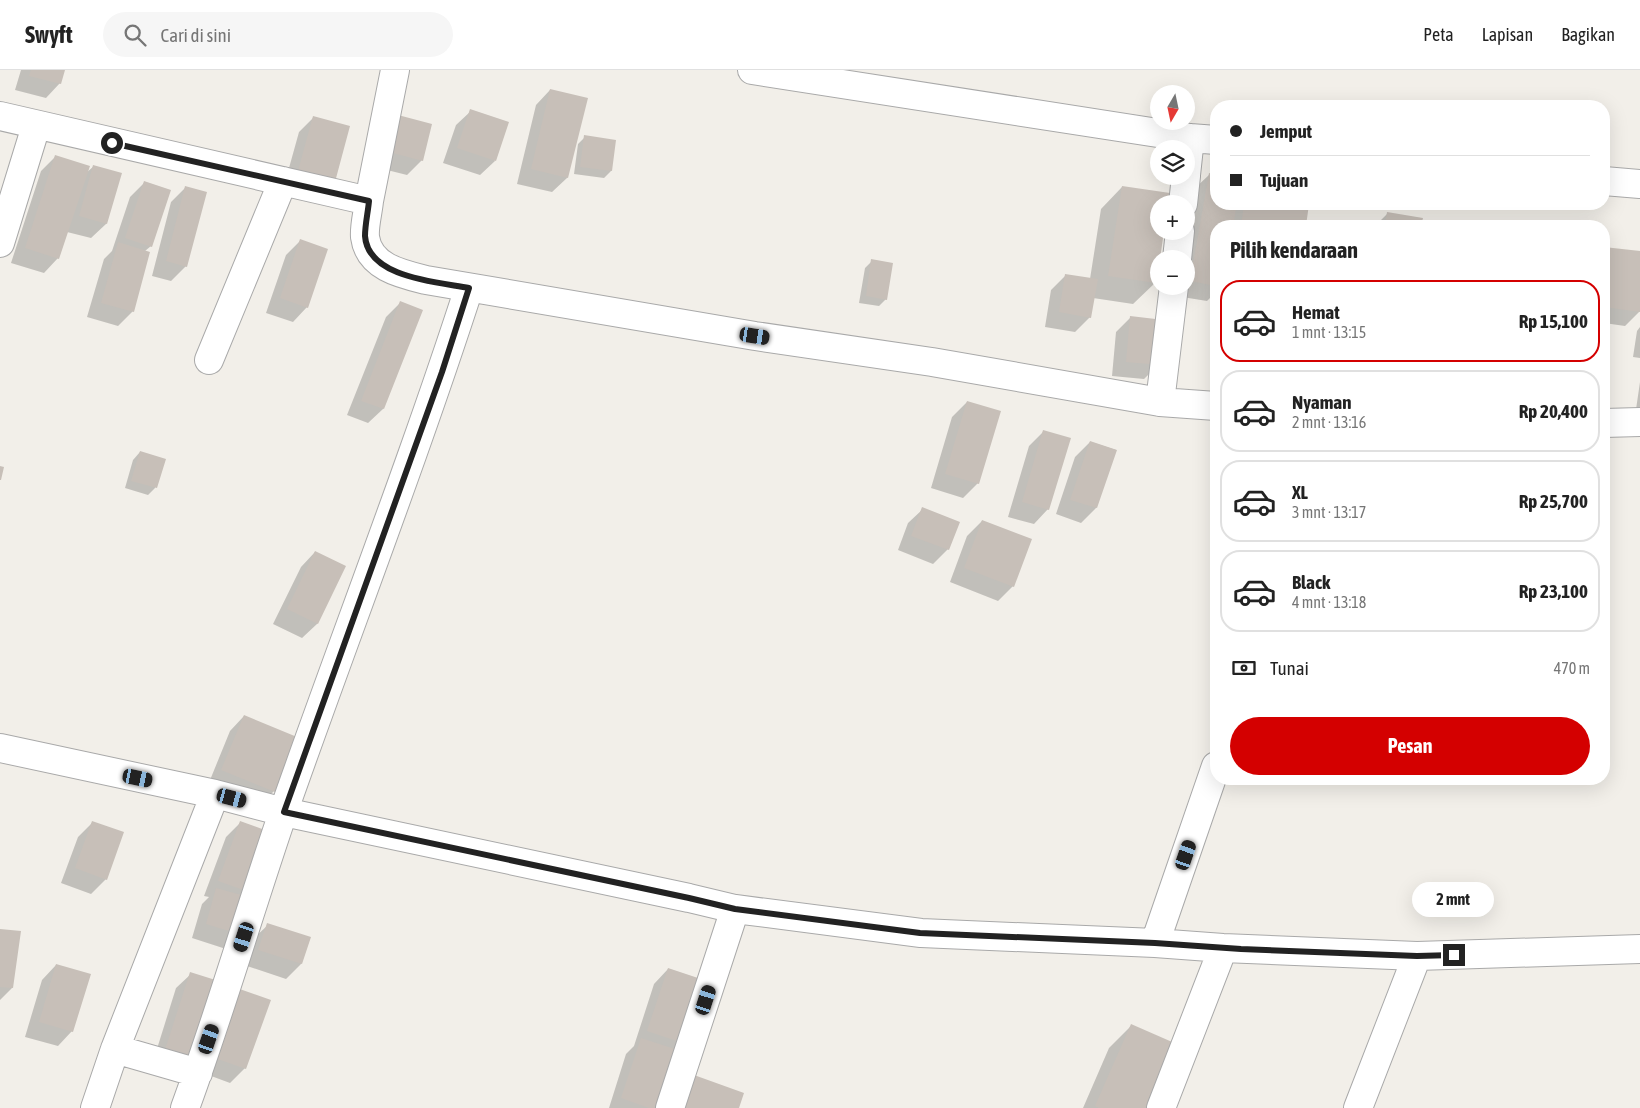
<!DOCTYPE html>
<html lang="id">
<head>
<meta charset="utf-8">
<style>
  body { margin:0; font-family:"Asap Condensed",sans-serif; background:#f6f6f6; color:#222; height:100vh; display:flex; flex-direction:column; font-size:19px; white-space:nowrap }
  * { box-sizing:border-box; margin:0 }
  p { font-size:16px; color:#767676 }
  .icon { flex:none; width:28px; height:28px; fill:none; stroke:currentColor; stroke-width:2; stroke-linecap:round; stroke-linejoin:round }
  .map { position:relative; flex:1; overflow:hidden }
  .panel { position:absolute; left:1210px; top:150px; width:400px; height:565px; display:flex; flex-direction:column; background:#fff; border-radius:20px; box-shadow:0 5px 20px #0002 }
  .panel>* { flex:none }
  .guide { position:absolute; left:1210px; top:30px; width:400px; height:110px; border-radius:20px; box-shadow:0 5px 20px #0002; display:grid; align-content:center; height:110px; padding:0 20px; background:#fff }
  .needle { width:32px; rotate:189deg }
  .controls { position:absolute; left:1150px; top:15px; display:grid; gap:10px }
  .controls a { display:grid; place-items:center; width:45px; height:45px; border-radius:50%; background:#fff; box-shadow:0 5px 20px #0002; font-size:25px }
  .end { position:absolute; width:22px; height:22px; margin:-11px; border:6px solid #222; background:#fff; box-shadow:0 0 0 2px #fff }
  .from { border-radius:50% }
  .bubble { position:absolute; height:35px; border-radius:18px; background:#fff; box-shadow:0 5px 20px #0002; font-size:16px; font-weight:700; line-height:35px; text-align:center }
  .car { position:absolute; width:15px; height:30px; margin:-15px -8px; border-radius:6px; box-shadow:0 0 4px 1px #0007; background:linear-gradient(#222 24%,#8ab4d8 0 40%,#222 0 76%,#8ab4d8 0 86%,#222 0) }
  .guide b { display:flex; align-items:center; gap:18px; height:48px; font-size:19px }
  .guide b+b { border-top:1px solid #e0e0e0 }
  .guide i { width:12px; height:12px; background:#222 }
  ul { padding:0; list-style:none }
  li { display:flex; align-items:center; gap:15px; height:82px; margin:0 10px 8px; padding:0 10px; border:2px solid #e0e0e0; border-radius:20px }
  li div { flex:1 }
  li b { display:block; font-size:19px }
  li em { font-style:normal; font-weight:700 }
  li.current { border-color:#d40000 }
  li>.icon { width:45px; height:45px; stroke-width:1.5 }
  h2 { padding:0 20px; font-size:22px; line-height:60px }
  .pay { display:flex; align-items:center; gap:12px; height:55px; padding:0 20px; font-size:19px }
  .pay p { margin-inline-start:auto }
  .primary-button { display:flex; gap:10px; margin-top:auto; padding:10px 20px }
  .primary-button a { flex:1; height:58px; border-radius:30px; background:#d40000; color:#fff; font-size:20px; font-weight:700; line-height:58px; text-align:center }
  header { display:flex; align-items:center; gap:30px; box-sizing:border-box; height:70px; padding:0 25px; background:#fff; border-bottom:1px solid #e0e0e0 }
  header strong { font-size:24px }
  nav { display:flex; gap:28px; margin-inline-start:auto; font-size:18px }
  .search { width:350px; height:45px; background:#f6f6f6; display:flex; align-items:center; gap:12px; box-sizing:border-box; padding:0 18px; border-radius:28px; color:#767676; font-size:19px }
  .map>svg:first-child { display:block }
  .shadow { fill:#0003 }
  .building { fill:#c7bfb8 }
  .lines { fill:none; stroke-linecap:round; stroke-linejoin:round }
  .minor-casing { stroke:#a9a9a9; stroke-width:30 }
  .minor { stroke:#fff; stroke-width:28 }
  .route { stroke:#222; stroke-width:6 }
</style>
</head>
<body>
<header>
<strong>Swyft</strong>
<div class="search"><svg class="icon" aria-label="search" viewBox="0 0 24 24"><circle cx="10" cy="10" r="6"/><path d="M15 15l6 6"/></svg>Cari di sini</div>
<nav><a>Peta</a><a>Lapisan</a><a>Bagikan</a></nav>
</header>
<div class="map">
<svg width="1640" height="1038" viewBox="0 0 1640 1038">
  <rect width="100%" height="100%" fill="#f2efe9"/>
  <!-- shadow -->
  <path class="shadow" d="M21,0H64L60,13L46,28L15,20Z
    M550,20L567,108L552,122L517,114L536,35Z
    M471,41L495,91L480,105L443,93L456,55Z
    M314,47L349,57L284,116L299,62Z
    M384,61L422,90L407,105L375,97Z
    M585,67L615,71L611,101L604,108L574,104L578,74Z
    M56,86L86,103L94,96L120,104L106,154L91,168L67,162L58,188L44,203L11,193L41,101Z
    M1209,105L1216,106V134H1307L1305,156H1216V240H1213L1215,223L1207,231L1176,226L1186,216V189H1182L1194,119Z
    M145,112L151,176L145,181L133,241L118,256L87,247L104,189L112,181L130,127Z
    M1122,117L1159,134L1155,213L1133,234L1093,228L1090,247L1075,262L1045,257L1051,220L1066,205L1090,209L1101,139Z
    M185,118L186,196L171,211L152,206L171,132Z
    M1388,143L1421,149L1420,156H1375Z
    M300,171L307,237L293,252L266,243L286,185Z
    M1604,178L1640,182V241L1625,256L1604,253Z
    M872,191L886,229L879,236L859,233L865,198Z
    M401,232L383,339L368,353L347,345L386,247Z
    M1131,247L1158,295L1144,309L1112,306L1116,262Z
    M1640,257V288L1633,287L1637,261Z
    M1640,312V354L1634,353Z
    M967,332L978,413L963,428L931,418L952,347Z
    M1044,361L1048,439L1034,454L1008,447L1029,376Z
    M1090,372L1116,380L1096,438L1081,453L1056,444L1075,387Z
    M140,382L164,390L155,418L148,425L125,418L133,390Z
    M923,439L948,479L933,494L898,480L908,453Z
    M982,451L1013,516L998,531L950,512L967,466Z
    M315,482L344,496L317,554L302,568L273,554L301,497Z
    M244,646L274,721L259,736L208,715L230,661Z
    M241,752L272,764L226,879L192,868L202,834L209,827L204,826L226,767Z
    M92,753L106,809L91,824L61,813L78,767Z
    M268,855L310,868L301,894L286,909L244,895L253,869Z
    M0,860L12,918L0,930Z
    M56,895L72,961L58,976L25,967L42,910Z
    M668,899L706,912L667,1038H609L626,984L634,976L654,914Z
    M191,904L245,998L230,1013L195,1000L151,998L176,918Z
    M1131,956L1151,1038H1083L1109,978Z"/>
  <!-- building -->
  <path class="building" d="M31,0H65L61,14L29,6Z
    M550,19L588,28L568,108L531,99Z
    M470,39L509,52L496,91L457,78Z
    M398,45L432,54L423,91L389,82Z
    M313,46L350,56L335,112L298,101Z
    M584,65L616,70L612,101L580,97Z
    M55,85L90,96L59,189L25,178Z
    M93,95L122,103L107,154L79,146Z
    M1209,103L1216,105V134H1237L1233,156H1216V216L1190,211Z
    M144,111L171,120L152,177L125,168Z
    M185,116L207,122L187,197L166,191Z
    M1122,116L1170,123L1168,134H1159V161H1164L1160,189H1159L1156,213L1108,206Z
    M1244,134H1309L1306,156H1241Z
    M1387,142L1423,148L1421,156H1385Z
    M300,169L328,179L308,238L280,228Z
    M118,172L150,182L134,242L101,233Z
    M1604,177L1640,181V242L1604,237Z
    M871,189L893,193L887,230L866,226Z
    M1065,204L1098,209L1091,248L1059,242Z
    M400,231L423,240L384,339L361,331Z
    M1130,246L1164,250L1160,295L1126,292Z
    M967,331L1001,341L979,414L945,404Z
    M1043,360L1071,368L1049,440L1022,432Z
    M1090,371L1117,380L1097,438L1070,430Z
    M140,381L166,389L157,418L131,411Z
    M0,396L4,397L1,410H0Z
    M922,437L960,452L949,480L911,466Z
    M982,450L1032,469L1014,517L964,498Z
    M315,481L346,496L318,554L287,539Z
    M244,645L297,667L275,722L221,700Z
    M92,751L124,762L107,810L75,798Z
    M240,751L273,763L252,823L218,811Z
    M216,818L252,828L242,865L206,854Z
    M267,853L311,867L302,894L258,880Z
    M0,859L21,861L13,918L0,917Z
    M56,894L91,904L73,962L39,952Z
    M668,898L707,911L686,974L647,961Z
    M190,902L225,913L199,994L164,983Z
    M234,917L271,930L246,999L209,986Z
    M1131,954L1179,975L1152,1038H1099L1095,1036Z
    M641,968L687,983L669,1038H649L621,1028Z
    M694,1005L744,1023L739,1038H682Z"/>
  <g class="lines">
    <defs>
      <path id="minor" d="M752,0L1190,68L1216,70
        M0,46L369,131C368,142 364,156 365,167C369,197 401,204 426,210L755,266L932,292L1160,332L1216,336
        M1186,105L1190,68
        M1604,111L1640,114
        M369,131L395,0
        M1183,134L1186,106
        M0,173L36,56
        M1177,189L1180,161
        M209,290L283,111
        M1160,332L1174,216
        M1604,353L1640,352
        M0,678L215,724L284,742L689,828L735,839L921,863L1155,873L1223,878L1417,886L1640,879
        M1155,873L1216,696
        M115,979L198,1003
        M95,1038L115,979L215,724
        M185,1038C221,940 250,839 284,740C345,566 412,394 469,218
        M670,1038L735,839
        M1161,1038L1223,878
        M1358,1038L1417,886"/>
    </defs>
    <!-- minor casing -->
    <use href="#minor" class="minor-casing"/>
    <!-- minor -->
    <use href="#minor" class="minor"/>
  </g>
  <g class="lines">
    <!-- route -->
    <path class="route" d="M112,73L369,131C368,142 365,155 365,166C368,208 437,212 469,218L442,302L284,742L689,828L735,839L920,863L1155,873L1241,879L1417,886L1454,885"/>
  </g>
</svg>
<div class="controls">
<a><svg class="needle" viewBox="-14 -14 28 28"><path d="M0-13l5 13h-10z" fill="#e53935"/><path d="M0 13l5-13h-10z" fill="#767676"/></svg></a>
<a><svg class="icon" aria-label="layers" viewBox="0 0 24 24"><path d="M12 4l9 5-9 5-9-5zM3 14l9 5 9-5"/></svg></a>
<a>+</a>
<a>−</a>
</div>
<i class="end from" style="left:112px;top:73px"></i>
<i class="end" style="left:1454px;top:885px"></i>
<div class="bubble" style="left:1412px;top:812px;width:82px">2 mnt</div>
<i class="car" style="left:755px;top:266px;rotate:99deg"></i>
<i class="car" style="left:138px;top:708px;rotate:102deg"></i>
<i class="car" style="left:232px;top:728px;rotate:105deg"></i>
<i class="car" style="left:1186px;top:785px;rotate:19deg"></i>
<i class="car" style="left:244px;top:867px;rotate:198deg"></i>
<i class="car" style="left:706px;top:930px;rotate:18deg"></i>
<i class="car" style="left:209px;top:969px;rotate:19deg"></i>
<div class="guide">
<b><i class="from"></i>Jemput</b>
<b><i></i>Tujuan</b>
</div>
<section class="panel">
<h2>Pilih kendaraan</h2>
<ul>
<li class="current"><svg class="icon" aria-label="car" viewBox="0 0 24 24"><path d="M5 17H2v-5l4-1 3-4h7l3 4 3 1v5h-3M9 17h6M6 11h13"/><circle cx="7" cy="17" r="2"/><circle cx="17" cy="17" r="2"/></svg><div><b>Hemat</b><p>1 mnt · 13:15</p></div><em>Rp 15,100</em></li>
<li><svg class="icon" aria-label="car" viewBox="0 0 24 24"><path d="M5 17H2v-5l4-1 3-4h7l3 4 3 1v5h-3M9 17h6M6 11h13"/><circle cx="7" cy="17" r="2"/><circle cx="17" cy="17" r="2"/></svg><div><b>Nyaman</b><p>2 mnt · 13:16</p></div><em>Rp 20,400</em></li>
<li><svg class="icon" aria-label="car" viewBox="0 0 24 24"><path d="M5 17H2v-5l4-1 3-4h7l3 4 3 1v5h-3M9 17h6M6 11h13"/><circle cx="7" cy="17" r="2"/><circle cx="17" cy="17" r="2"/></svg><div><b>XL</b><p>3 mnt · 13:17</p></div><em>Rp 25,700</em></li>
<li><svg class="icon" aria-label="car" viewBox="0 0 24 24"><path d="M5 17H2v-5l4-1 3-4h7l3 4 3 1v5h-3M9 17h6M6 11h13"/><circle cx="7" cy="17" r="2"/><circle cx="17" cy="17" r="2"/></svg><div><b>Black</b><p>4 mnt · 13:18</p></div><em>Rp 23,100</em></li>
</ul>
<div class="pay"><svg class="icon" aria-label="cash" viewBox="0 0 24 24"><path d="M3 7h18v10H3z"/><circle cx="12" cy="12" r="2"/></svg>Tunai<p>470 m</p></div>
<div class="primary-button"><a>Pesan</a></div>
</section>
</div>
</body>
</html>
